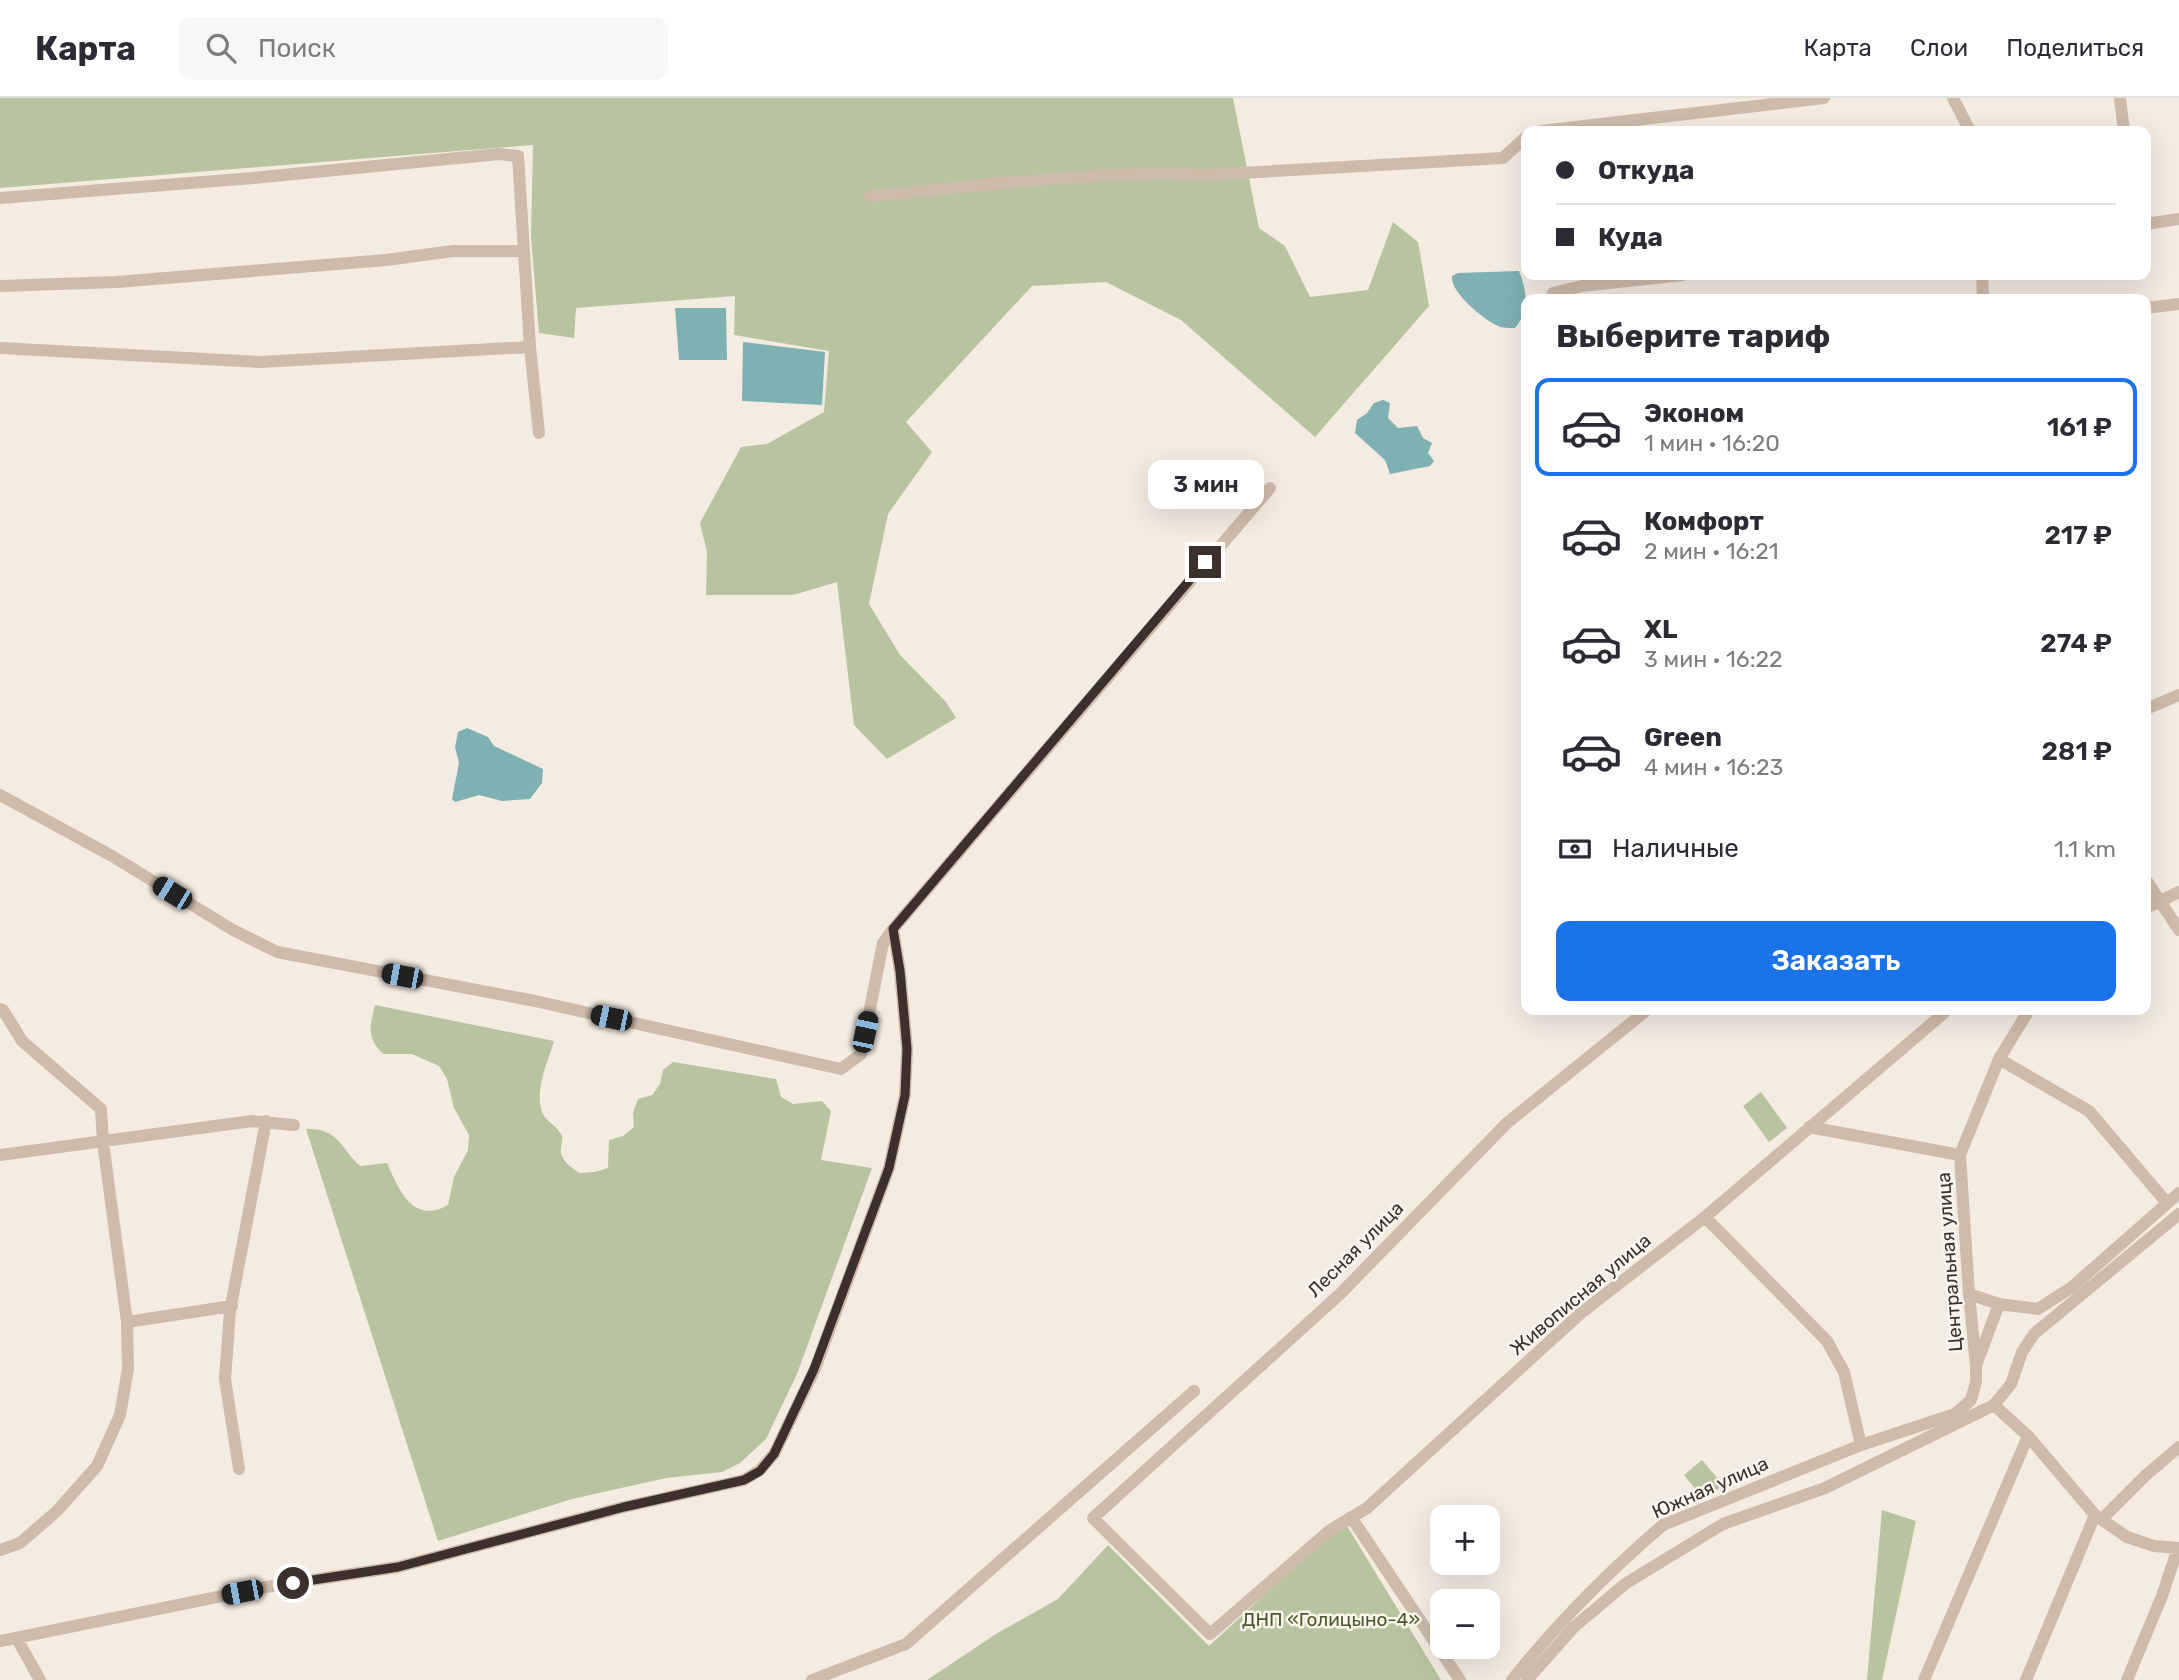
<!DOCTYPE html>
<html lang="ru">
<head>
<meta charset="utf-8">
<style>
  body { margin:0; font-family:Rubik,sans-serif; background:#f7f7f7; color:#2b2b33; height:100vh; display:flex; flex-direction:column; font-size:26px; white-space:nowrap }
  * { box-sizing:border-box; margin:0 }
  p { font-size:23px; color:#7c7c81 }
  .icon { flex:none; width:38px; height:38px; fill:none; stroke:currentColor; stroke-width:2; stroke-linecap:round; stroke-linejoin:round }
  .map { position:relative; flex:1; overflow:hidden }
  .side { position:absolute; left:1521px; top:196px; width:630px; height:721px; display:flex; flex-direction:column; background:#fff; border-radius:14px; box-shadow:0 7px 28px #0002 }
  .side>* { flex:none }
  .top-card { position:absolute; left:1521px; top:28px; width:630px; height:154px; border-radius:14px; box-shadow:0 7px 28px #0002; display:grid; align-content:center; height:154px; padding:0 35px; background:#fff }
  .controls { position:absolute; left:1430px; top:1407px; display:grid; gap:14px }
  .controls a { display:grid; place-items:center; width:70px; height:70px; border-radius:14px; background:#fff; box-shadow:0 7px 28px #0002; font-size:35px }
  .end { position:absolute; width:32px; height:32px; margin:-16px; border:9px solid #3b302b; background:#fff; box-shadow:0 0 0 4px #fff }
  .from { border-radius:50% }
  .bubble { position:absolute; height:49px; border-radius:14px; background:#fff; box-shadow:0 7px 28px #0002; font-size:23px; font-weight:600; line-height:49px; text-align:center }
  .car { position:absolute; width:21px; height:42px; margin:-21px -10px; border-radius:9px; box-shadow:0 0 5px 2px #0007; background:linear-gradient(#222 24%,#8ab4d8 0 40%,#222 0 76%,#8ab4d8 0 86%,#222 0) }
  .top-card b { display:flex; align-items:center; gap:24px; height:66px; font-size:26px }
  .top-card b+b { border-top:2px solid #e1e1e2 }
  .top-card i { width:18px; height:18px; background:#2b2b33 }
  ul { padding:0; list-style:none }
  li { display:flex; align-items:center; gap:21px; height:98px; margin:0 14px 10px; padding:0 21px; border:4px solid transparent; border-radius:14px }
  li div { flex:1 }
  li b { display:block; font-size:26px }
  li em { font-style:normal; font-weight:600 }
  li.current { border-color:#1a73e8 }
  li>.icon { width:63px; height:63px; stroke-width:1.5 }
  h2 { padding:0 35px; font-size:32px; line-height:84px }
  .pay { display:flex; align-items:center; gap:18px; height:77px; padding:0 35px; font-size:26px }
  .pay p { margin-inline-start:auto }
  .action { display:flex; gap:14px; margin-top:auto; padding:14px 35px }
  .action a { flex:1; height:80px; border-radius:14px; background:#1a73e8; color:#fff; font-size:28px; font-weight:600; line-height:80px; text-align:center }
  header { display:flex; align-items:center; gap:42px; box-sizing:border-box; height:98px; padding:0 35px; background:#fff; border-bottom:2px solid #e1e1e2 }
  header strong { font-size:33px }
  nav { display:flex; gap:38px; margin-inline-start:auto; font-size:24px }
  .search { width:490px; height:63px; background:#f7f7f7; display:flex; align-items:center; gap:18px; box-sizing:border-box; padding:0 24px; border-radius:14px; color:#7c7c81; font-size:26px }
  .map>svg:first-child { display:block }
  .green { fill:#b8c4a0 }
  .water { fill:#7fb0b2 }
  .lines { fill:none; stroke-linecap:round; stroke-linejoin:round }
  .minor { stroke:#cdbbac; stroke-width:12 }
  .route { stroke:#3b302b; stroke-width:9 }
  .labels { text-anchor:middle; stroke-width:5; stroke-linejoin:round; paint-order:stroke }
  .street-label { font-size:19px; fill:#3b302b; stroke:#fbf5ee }
  .park-label { font-size:19px; fill:#4a5a2e; stroke:#fbf5ee }
</style>
</head>
<body>
<header>
<strong>Карта</strong>
<div class="search"><svg class="icon" aria-label="search" viewBox="0 0 24 24"><circle cx="10" cy="10" r="6"/><path d="M15 15l6 6"/></svg>Поиск</div>
<nav><a>Карта</a><a>Слои</a><a>Поделиться</a></nav>
</header>
<div class="map">
<svg width="2179" height="1582" viewBox="0 0 2179 1582">
  <rect width="100%" height="100%" fill="#f4ebe1"/>
  <!-- green -->
  <path class="green" d="M0,0H1233L1259,130L1285,148L1310,199L1368,192L1393,124L1418,144L1429,208L1315,339L1181,222L1106,184L1032,188L906,324L932,354L888,416L869,506L900,557L946,604L956,620L887,661L854,627L837,484L793,497H706L707,454L700,425L741,349L767,346L824,314L829,253L734,237L735,198L576,210L574,240L539,235L531,139L533,47L0,90Z
    M375,907L554,943C548,964 532,996 544,1018C549,1025 558,1029 562,1038C563,1044 560,1049 561,1055C563,1064 572,1070 579,1075L595,1074L608,1070L609,1042L623,1038L634,1029L633,1015L638,1001L652,997L660,986L663,972L673,964L776,981L781,999L793,1006L822,1003L831,1013L821,1062L872,1070L797,1276L766,1341L740,1365L722,1374L666,1380L572,1401L438,1443L306,1031C338,1030 340,1049 360,1068L387,1065C399,1092 413,1127 448,1107L454,1079L468,1052L469,1037L454,1010L447,981L439,968L412,956H383C366,938 370,929 375,907Z
    M1761,994L1787,1030L1769,1044L1743,1008Z
    M1702,1362L1723,1387L1704,1402L1684,1377Z
    M1882,1412L1916,1423L1882,1582H1867Z
    M1344,1423L1441,1582H927L996,1536L1058,1501L1108,1447L1209,1548Z"/>
  <!-- water -->
  <path class="water" d="M1519,173C1527,193 1530,213 1515,230C1509,230 1502,230 1498,228C1483,221 1450,194 1452,178L1458,175Z
    M675,210H726L727,262H679Z
    M743,244L825,254L822,307L742,303Z
    M1383,302L1390,305L1388,320L1398,330L1417,328L1423,340L1432,345L1428,355L1434,363L1430,368L1390,376L1385,362L1355,335L1357,322L1367,315L1374,305Z
    M467,630L488,639L494,648L543,671L542,685L530,701L502,703L479,697L455,704L452,701L459,665L455,649L458,634Z"/>
  <g class="lines">
    <!-- minor -->
    <path class="minor" d="M1953,0L1970,33
      M2120,0L2124,33
      M1541,33L1824,0
      M870,98C981,88 1094,72 1206,77L1503,60L1526,39
      M0,100L253,80L499,56L518,58L530,249
      M2146,126L2179,121
      M1982,177L1983,201
      M0,188L117,184L386,162L453,153H523
      M1553,201V195L1582,188L1683,177
      M2146,210L2179,206
      M0,250L260,264L530,249L539,335
      M2146,611L2179,597
      M0,697L112,758L233,832L277,854L535,903L841,971L861,956L883,845L893,831
      M2146,782L2179,832
      M2146,810L2179,794
      M0,911L3,912L22,943L101,1011L103,1044L127,1224L128,1271L120,1317L97,1368L57,1413L20,1445L0,1452
      M1647,912L1507,1025L1340,1196L1093,1420L1210,1536L1329,1433L1367,1410L1581,1215L1705,1119L1944,915
      M1999,961L2089,1013L2167,1105
      M1809,1029L1960,1057
      M0,1057L252,1023L294,1027
      M1705,1119L1827,1243L1844,1274L1861,1347
      M1969,1196L1999,1206L2038,1211L2072,1189L2179,1095
      M127,1224L232,1208
      M1977,1265L1999,1206
      M1994,1307L2011,1286L2022,1254L2034,1236L2179,1116
      M239,1371L225,1281L230,1213L266,1023
      M1351,1419L1460,1582
      M2102,1421L2146,1377L2179,1349
      M17,1541L40,1582
      M0,1543L266,1489L398,1469L624,1409L744,1382L760,1372L774,1356L815,1271L889,1070L905,997L907,951L900,873L893,831L1270,390
      M812,1582L906,1546L1194,1293
      M1512,1582C1557,1526 1608,1474 1663,1427L1861,1347L1955,1316L1971,1302L1976,1284V1268L1969,1196L1960,1057L1999,961L2029,912
      M1527,1582L1574,1529L1625,1486L1723,1426L1825,1390L1994,1307L2028,1338L2095,1417L2127,1439L2154,1448L2179,1450
      M1924,1582L2028,1338
      M2026,1582L2095,1417
      M2127,1582L2162,1498L2178,1450"/>
  </g>
  <g class="lines">
    <!-- route -->
    <path class="route" d="M293,1485L398,1469L624,1409L744,1382L760,1373L774,1356L814,1271L889,1070L905,997L907,951L900,873L893,831L1205,464"/>
  </g>
  <g class="labels">
    <!-- street labels -->
    <g class="street-label">
      <text transform="translate(1355 1151) rotate(-45)" y="7">Лесная улица</text>
      <text transform="translate(1949 1164) rotate(-94)" y="7">Центральная улица</text>
      <text transform="translate(1580 1196) rotate(-40)" y="7">Живописная улица</text>
      <text transform="translate(1710 1389) rotate(-24)" y="7">Южная улица</text>
    </g>
    <!-- park labels -->
    <g class="park-label">
      <text x="1331" y="1528">ДНП «Голицыно-4»</text>
    </g>
  </g>
</svg>
<div class="controls">
<a>+</a>
<a>−</a>
</div>
<i class="end from" style="left:293px;top:1485px"></i>
<i class="end" style="left:1205px;top:464px"></i>
<div class="bubble" style="left:1148px;top:362px;width:116px">3 мин</div>
<i class="car" style="left:172px;top:795px;rotate:301deg"></i>
<i class="car" style="left:402px;top:878px;rotate:281deg"></i>
<i class="car" style="left:611px;top:920px;rotate:282deg"></i>
<i class="car" style="left:865px;top:934px;rotate:12deg"></i>
<i class="car" style="left:242px;top:1494px;rotate:259deg"></i>
<div class="top-card">
<b><i class="from"></i>Откуда</b>
<b><i></i>Куда</b>
</div>
<section class="side">
<h2>Выберите тариф</h2>
<ul>
<li class="current"><svg class="icon" aria-label="car" viewBox="0 0 24 24"><path d="M5 17H2v-5l4-1 3-4h7l3 4 3 1v5h-3M9 17h6M6 11h13"/><circle cx="7" cy="17" r="2"/><circle cx="17" cy="17" r="2"/></svg><div><b>Эконом</b><p>1 мин · 16:20</p></div><em>161 ₽</em></li>
<li><svg class="icon" aria-label="car" viewBox="0 0 24 24"><path d="M5 17H2v-5l4-1 3-4h7l3 4 3 1v5h-3M9 17h6M6 11h13"/><circle cx="7" cy="17" r="2"/><circle cx="17" cy="17" r="2"/></svg><div><b>Комфорт</b><p>2 мин · 16:21</p></div><em>217 ₽</em></li>
<li><svg class="icon" aria-label="car" viewBox="0 0 24 24"><path d="M5 17H2v-5l4-1 3-4h7l3 4 3 1v5h-3M9 17h6M6 11h13"/><circle cx="7" cy="17" r="2"/><circle cx="17" cy="17" r="2"/></svg><div><b>XL</b><p>3 мин · 16:22</p></div><em>274 ₽</em></li>
<li><svg class="icon" aria-label="car" viewBox="0 0 24 24"><path d="M5 17H2v-5l4-1 3-4h7l3 4 3 1v5h-3M9 17h6M6 11h13"/><circle cx="7" cy="17" r="2"/><circle cx="17" cy="17" r="2"/></svg><div><b>Green</b><p>4 мин · 16:23</p></div><em>281 ₽</em></li>
</ul>
<div class="pay"><svg class="icon" aria-label="cash" viewBox="0 0 24 24"><path d="M3 7h18v10H3z"/><circle cx="12" cy="12" r="2"/></svg>Наличные<p>1.1 km</p></div>
<div class="action"><a>Заказать</a></div>
</section>
</div>
</body>
</html>
